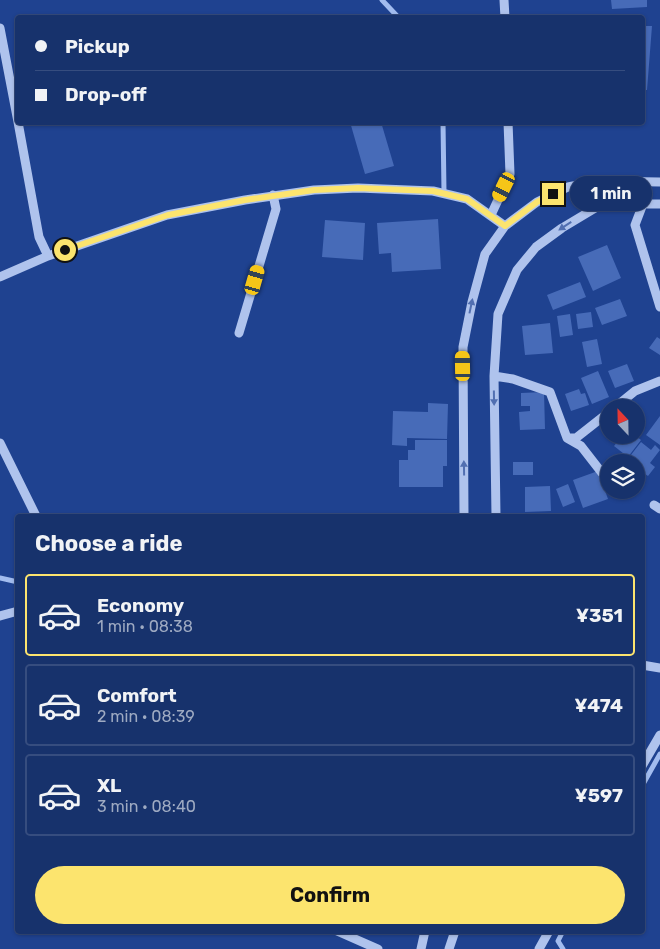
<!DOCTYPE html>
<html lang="en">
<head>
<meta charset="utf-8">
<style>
  body { margin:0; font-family:Rubik,sans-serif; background:#203a72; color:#f1f3f6; height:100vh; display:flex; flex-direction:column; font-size:19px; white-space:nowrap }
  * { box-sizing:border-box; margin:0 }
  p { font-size:16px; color:#9eaac2 }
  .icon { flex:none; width:28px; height:28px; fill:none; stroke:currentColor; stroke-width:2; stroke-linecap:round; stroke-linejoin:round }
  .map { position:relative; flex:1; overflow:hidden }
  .sheet { position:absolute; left:15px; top:514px; width:630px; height:420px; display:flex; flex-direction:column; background:#17326c; border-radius:5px; box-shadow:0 1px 4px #0004,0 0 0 1px #364d7f }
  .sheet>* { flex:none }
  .guide { position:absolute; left:15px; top:15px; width:630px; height:110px; border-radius:5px; box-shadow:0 1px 4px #0004,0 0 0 1px #364d7f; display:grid; align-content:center; height:110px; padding:0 20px; background:#17326c }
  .needle { width:32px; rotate:338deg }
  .tools { position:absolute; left:600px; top:399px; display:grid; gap:10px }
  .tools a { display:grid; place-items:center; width:45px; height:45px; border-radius:50%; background:#17326c; box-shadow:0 1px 4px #0004,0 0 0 1px #364d7f; font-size:25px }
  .end { position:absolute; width:22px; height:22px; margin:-11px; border:6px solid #fce46e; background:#111; box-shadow:0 0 0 2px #111 }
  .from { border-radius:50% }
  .bubble { position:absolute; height:35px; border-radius:18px; background:#17326c; box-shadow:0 1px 4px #0004,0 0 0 1px #364d7f; font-size:16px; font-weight:700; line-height:35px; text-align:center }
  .car { position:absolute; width:15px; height:30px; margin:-15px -8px; border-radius:6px; box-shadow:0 0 4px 1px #0007; background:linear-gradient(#f5c518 24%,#345 0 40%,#f5c518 0 76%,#345 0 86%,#f5c518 0) }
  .guide b { display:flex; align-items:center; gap:18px; height:48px; font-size:19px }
  .guide b+b { border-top:1px solid #364d7f }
  .guide i { width:12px; height:12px; background:#f1f3f6 }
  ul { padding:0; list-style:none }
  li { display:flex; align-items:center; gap:15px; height:82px; margin:0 10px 8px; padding:0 10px; border:2px solid #364d7f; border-radius:5px }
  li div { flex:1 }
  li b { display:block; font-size:19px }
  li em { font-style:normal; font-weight:700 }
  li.active { border-color:#fce46e }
  li>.icon { width:45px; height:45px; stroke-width:1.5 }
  h2 { padding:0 20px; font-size:22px; line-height:60px }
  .cta { display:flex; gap:10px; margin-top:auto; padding:10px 20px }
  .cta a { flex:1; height:58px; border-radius:30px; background:#fce46e; color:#111; font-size:20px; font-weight:700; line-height:58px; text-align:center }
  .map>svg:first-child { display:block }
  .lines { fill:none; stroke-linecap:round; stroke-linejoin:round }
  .stream { stroke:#a2bcef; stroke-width:5 }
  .building { fill:#476bb8 }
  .minor { stroke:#afc3ed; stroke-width:9 }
  .oneway { fill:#516fb1 }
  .route { stroke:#fce46e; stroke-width:6 }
</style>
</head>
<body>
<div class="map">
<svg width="660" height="949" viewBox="0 0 660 949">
  <rect width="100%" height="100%" fill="#1f4290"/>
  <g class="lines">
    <!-- stream -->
    <path class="stream" d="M382,0L399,18
      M443,122L444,192
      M0,578L18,582
      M642,786L660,754
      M563,949L558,941L563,931"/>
  </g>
  <!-- building -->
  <path class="building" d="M611,0H647V7L612,9Z
    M642,26H652L647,90H642Z
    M350,122H381L394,166L365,174Z
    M438,219L441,269L392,272L391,253L379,254L377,223Z
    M325,220L365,223L363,260L322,257Z
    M607,245L621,278L593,291L578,257Z
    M580,282L586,297L553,310L547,295Z
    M620,299L627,316L602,325L595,308Z
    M591,312L593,327L578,329L576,314Z
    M570,314L573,335L560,337L557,316Z
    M550,323L553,353L525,355L522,326Z
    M657,337L660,339V355L649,348Z
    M597,339L602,364L587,367L582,342Z
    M627,364L634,381L615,388L608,371Z
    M598,371L609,397L592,404L581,378Z
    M579,389L581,394L585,393L589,405L571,411L565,394Z
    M544,392L545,429L520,430L519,412L530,411V406H521V393Z
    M428,403L448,404L447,439L407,438V446L392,445L393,411L428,412Z
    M660,416V445L646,435Z
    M623,435L627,437L629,435H635L641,440L628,457L614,446Z
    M415,440H447V466H443V487H399V460H408V450H415Z
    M641,442L651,450L655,445L660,450L650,463L655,467L648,476L642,472L636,479V462H617L622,456L627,460Z
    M513,462H533V475H513Z
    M598,471L608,499L583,508L573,480Z
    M568,484L575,502L563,507L556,489Z
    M550,486L551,511L525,512V487Z"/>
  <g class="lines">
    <!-- minor -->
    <path class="minor" d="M504,0L505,18
      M0,28L18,122
      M18,122L39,237L48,256
      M643,204L635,225L660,307
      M491,215L510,174L508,122
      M0,277L48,256L167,215L245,200L314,190L358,188L433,191L467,199L505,226
      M239,333L276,209L273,195
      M494,376L513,379L550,392L567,438H576L609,412
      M614,408L635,391L660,381
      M567,438L581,446L609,482
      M0,443L36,516
      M615,490L616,491
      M654,505L660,509
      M464,516L463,347L472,302L485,254L505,226L537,202L568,187L598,181L660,182
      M496,516L494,376L498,314L517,270L536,247L562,228L602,204H660
      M0,616L18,611
      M642,665L660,668
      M642,766L660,735
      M337,931L378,949
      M421,949L425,931
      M449,949L455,931
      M539,949L549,931"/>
  </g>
  <!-- one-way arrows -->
  <defs><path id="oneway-solid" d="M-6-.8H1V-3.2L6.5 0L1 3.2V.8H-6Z" transform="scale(1.25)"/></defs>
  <g class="oneway">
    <use href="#oneway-solid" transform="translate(565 226) rotate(147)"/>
    <use href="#oneway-solid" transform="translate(471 306) rotate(-78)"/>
    <use href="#oneway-solid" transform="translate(494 398) rotate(89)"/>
    <use href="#oneway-solid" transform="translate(464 468) rotate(-91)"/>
  </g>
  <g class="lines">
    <!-- route -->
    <path class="route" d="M65,250L168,215L245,200L314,190L358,188L433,191L467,199L505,226L537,202L553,194"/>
  </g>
</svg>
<div class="tools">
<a><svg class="needle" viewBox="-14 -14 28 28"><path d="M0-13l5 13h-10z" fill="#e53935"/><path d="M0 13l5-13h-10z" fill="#9eaac2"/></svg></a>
<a><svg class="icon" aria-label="layers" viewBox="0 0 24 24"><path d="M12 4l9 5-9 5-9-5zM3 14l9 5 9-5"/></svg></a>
</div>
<i class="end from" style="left:65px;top:250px"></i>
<i class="end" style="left:553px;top:194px"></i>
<div class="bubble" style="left:570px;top:176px;width:82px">1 min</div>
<i class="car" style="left:504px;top:187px;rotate:206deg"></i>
<i class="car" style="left:255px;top:280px;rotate:16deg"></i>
<i class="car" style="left:463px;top:366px;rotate:359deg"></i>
<div class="guide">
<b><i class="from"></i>Pickup</b>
<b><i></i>Drop-off</b>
</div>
<section class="sheet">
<h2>Choose a ride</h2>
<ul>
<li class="active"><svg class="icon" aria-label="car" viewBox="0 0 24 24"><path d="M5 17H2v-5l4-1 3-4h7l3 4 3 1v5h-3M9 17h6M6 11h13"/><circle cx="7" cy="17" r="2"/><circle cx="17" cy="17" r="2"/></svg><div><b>Economy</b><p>1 min · 08:38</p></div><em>¥351</em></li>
<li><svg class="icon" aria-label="car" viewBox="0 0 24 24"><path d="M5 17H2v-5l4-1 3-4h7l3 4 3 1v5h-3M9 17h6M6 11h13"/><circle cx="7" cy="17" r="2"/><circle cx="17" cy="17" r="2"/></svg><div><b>Comfort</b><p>2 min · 08:39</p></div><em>¥474</em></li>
<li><svg class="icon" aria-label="car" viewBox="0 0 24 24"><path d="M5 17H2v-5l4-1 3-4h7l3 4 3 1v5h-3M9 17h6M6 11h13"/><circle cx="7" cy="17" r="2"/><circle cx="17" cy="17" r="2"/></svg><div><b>XL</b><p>3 min · 08:40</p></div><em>¥597</em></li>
</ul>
<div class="cta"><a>Confirm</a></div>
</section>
</div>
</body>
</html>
